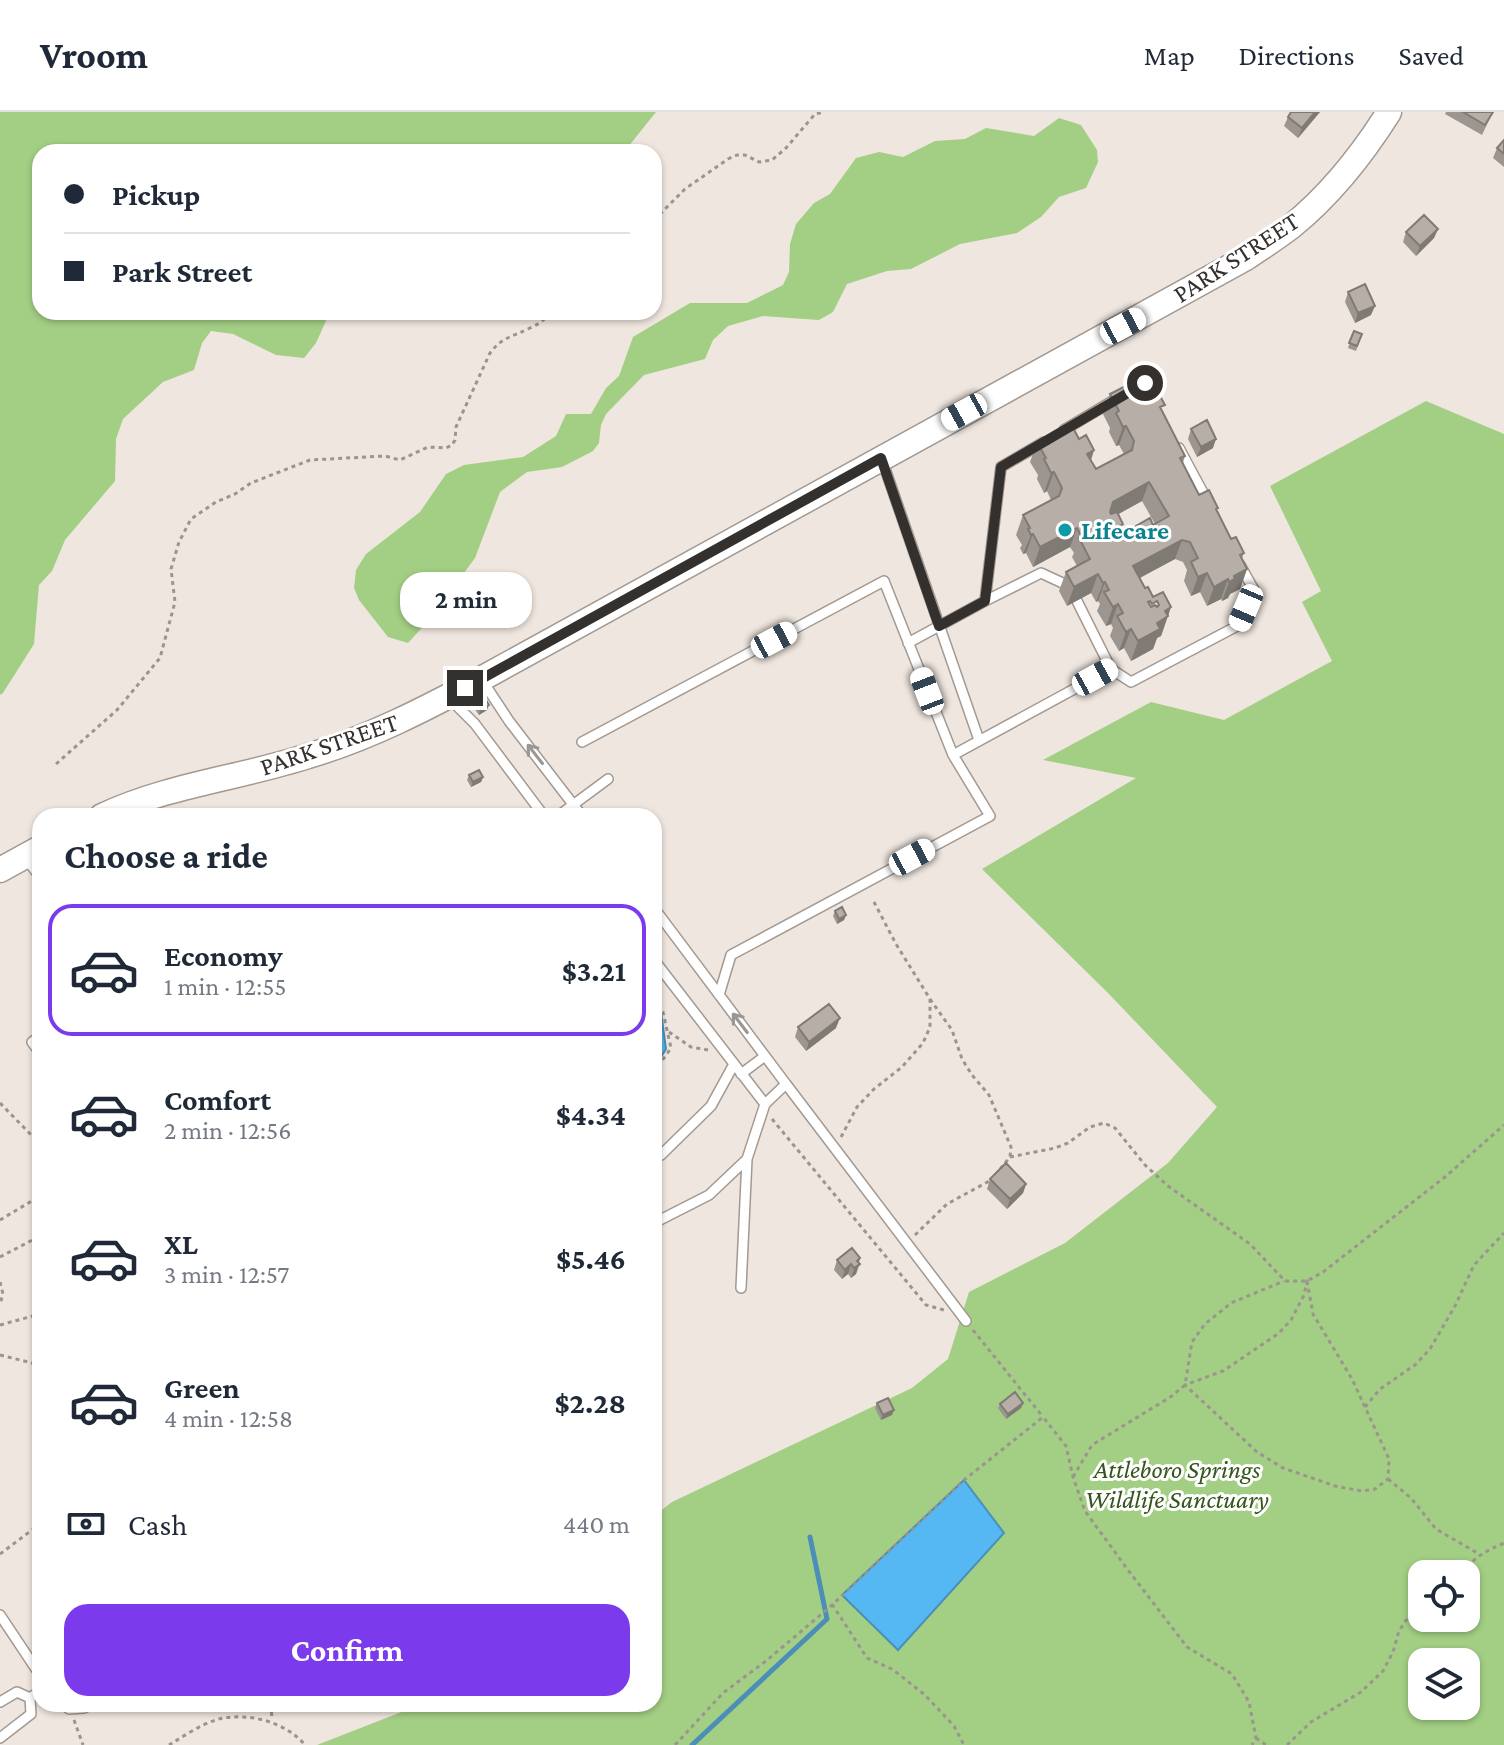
<!DOCTYPE html>
<html lang="en">
<head>
<meta charset="utf-8">
<style>
  body { margin:0; font-family:"Crimson Pro",serif; background:#f2f2f3; color:#1f2937; height:100vh; display:flex; flex-direction:column; font-size:30px; white-space:nowrap }
  * { box-sizing:border-box; margin:0 }
  p { font-size:26px; color:#747a83 }
  .icon { flex:none; width:44px; height:44px; fill:none; stroke:currentColor; stroke-width:2; stroke-linecap:round; stroke-linejoin:round }
  .map { position:relative; flex:1; overflow:hidden }
  .panel { position:absolute; left:32px; top:696px; width:630px; height:904px; display:flex; flex-direction:column; background:#fff; border-radius:24px; box-shadow:0 2px 6px #0004 }
  .panel>* { flex:none }
  .top-card { position:absolute; left:32px; top:32px; width:630px; height:176px; border-radius:24px; box-shadow:0 2px 6px #0004; display:grid; align-content:center; height:176px; padding:0 32px; background:#fff }
  .controls { position:absolute; left:1408px; top:1448px; display:grid; gap:16px }
  .controls a { display:grid; place-items:center; width:72px; height:72px; border-radius:16px; background:#fff; box-shadow:0 2px 6px #0004; font-size:40px }
  .end { position:absolute; width:36px; height:36px; margin:-18px; border:10px solid #34302d; background:#fff; box-shadow:0 0 0 4px #fff }
  .from { border-radius:50% }
  .bubble { position:absolute; height:56px; border-radius:24px; background:#fff; box-shadow:0 2px 6px #0004; font-size:26px; font-weight:700; line-height:56px; text-align:center }
  .car { position:absolute; width:24px; height:48px; margin:-24px -12px; border-radius:10px; box-shadow:0 0 6px 2px #0007; background:linear-gradient(#fff 24%,#345 0 40%,#fff 0 76%,#345 0 86%,#fff 0) }
  .top-card b { display:flex; align-items:center; gap:28px; height:76px; font-size:30px }
  .top-card b+b { border-top:2px solid #e0e1e3 }
  .top-card i { width:20px; height:20px; background:#1f2937 }
  ul { padding:0; list-style:none }
  li { display:flex; align-items:center; gap:24px; height:132px; margin:0 16px 12px; padding:0 16px; border:4px solid transparent; border-radius:24px }
  li div { flex:1 }
  li b { display:block; font-size:30px }
  li em { font-style:normal; font-weight:700 }
  li.active { border-color:#7c3aed }
  li>.icon { width:72px; height:72px; stroke-width:1.5 }
  h2 { padding:0 32px; font-size:36px; line-height:96px }
  .pay { display:flex; align-items:center; gap:20px; height:88px; padding:0 32px; font-size:30px }
  .pay p { margin-inline-start:auto }
  .cta { display:flex; gap:16px; margin-top:auto; padding:16px 32px }
  .cta a { flex:1; height:92px; border-radius:24px; background:#7c3aed; color:#fff; font-size:32px; font-weight:700; line-height:92px; text-align:center }
  header { display:flex; align-items:center; gap:48px; box-sizing:border-box; height:112px; padding:0 40px; background:#fff; border-bottom:2px solid #e0e1e3 }
  header strong { font-size:38px }
  nav { display:flex; gap:44px; margin-inline-start:auto; font-size:28px }
  .map>svg:first-child { display:block }
  .green { fill:#a3cf84; fill-rule:evenodd }
  .water { fill:#55b8f3; stroke:#4b8fb8; stroke-width:2 }
  .lines { fill:none; stroke-linecap:round; stroke-linejoin:round }
  .stream { stroke:#4b8fb8; stroke-width:5 }
  .service-casing { stroke:#a29992; stroke-width:12 }
  .secondary-casing { stroke:#a29992; stroke-width:27 }
  .path { stroke:#9b948f; stroke-width:3; stroke-dasharray:4 4; stroke-linecap:butt }
  .service { stroke:#fff; stroke-width:9 }
  .secondary { stroke:#fff; stroke-width:24 }
  .wall { fill:#9d9690; fill-rule:evenodd }
  .shaded-wall { fill:#807a75 }
  .building { fill:#b7aea7; stroke:#807a75; stroke-width:2; fill-rule:evenodd }
  .oneway { stroke:#9a9896 }
  .route { stroke:#34302d; stroke-width:10 }
  .culture-dot { fill:#0f9aa8; stroke:#fff; stroke-width:3 }
  .labels { text-anchor:middle; stroke-width:6; stroke-linejoin:round; paint-order:stroke }
  .street-label { font-size:26px; fill:#34302d; stroke:#fff }
  .culture-label { font-size:26px; font-weight:bold; fill:#0d838f; stroke:#fff; text-anchor:start }
  .park-label { font-size:26px; font-style:italic; fill:#36551b; stroke:#fff }
</style>
</head>
<body>
<header>
<strong>Vroom</strong>
<nav><a>Map</a><a>Directions</a><a>Saved</a></nav>
</header>
<div class="map">
<svg width="1504" height="1633" viewBox="0 0 1504 1633">
  <rect width="100%" height="100%" fill="#efe6df"/>
  <!-- green -->
  <path class="green" d="M0,0H656L624,40H40V200H330L316,231L304,246L276,243L233,222L211,219L202,231L194,258L163,270L123,307L116,327L115,369L65,428L52,459L39,473L34,532L3,581L0,583Z
    M1059,6L1081,13L1097,38L1098,50L1086,76L1059,85L1041,105L1017,121L960,132L911,157L887,159L847,172L833,200L819,208L763,204L728,214L713,228L705,247L644,263L606,302L601,313L599,331L593,339L562,355L527,360L500,380L475,446L430,507L408,531L388,525L359,488L354,476L356,458L366,442L420,400L446,362L464,353L523,345L556,324L566,302H591L606,276L619,264L633,225L690,191H747L783,173L789,160L790,132L796,112L814,91L830,82L856,46L879,40L903,45L935,29L965,27L986,16L1034,24Z
    M1426,289L1504,322V1633H317L404,1599L414,1592H654V1404L672,1390L912,1276L948,1247L969,1180L1065,1131L1168,1051L1217,995L1108,881L982,757L1136,666L1043,648L1151,590L1224,608L1332,549L1302,490L1321,479L1270,374ZM1422,1462H1466V1506H1422ZM1422,1550H1466V1594H1422Z"/>
  <!-- water -->
  <path class="water" d="M654,889L661,900L666,937L654,956Z
    M964,1368L1004,1421L898,1538L842,1483Z"/>
  <g class="lines">
    <!-- stream -->
    <path class="stream" d="M692,1633L827,1507L810,1425"/>
    <defs>
      <path id="service" d="M1064,318L1116,287
        M1179,336L1208,390
        M882,348L979,628
        M985,489L1041,461L1069,474
        M1077,489L1111,557
        M908,531L985,489L1001,355L1044,330
        M482,568L509,609L582,704
        M450,587L475,612L544,704
        M582,630L884,469L953,643L990,704L731,843L719,883
        M953,643L1111,557L1131,570L1239,513L1254,478L1240,453
        M558,704L608,667
        M25,745L40,765
        M654,796L786,972L765,992L747,1047L709,1083L654,1111
        M654,848L765,992
        M40,924L32,930L40,941
        M741,962L765,944
        M786,972L966,1209
        M654,1046L661,1043L711,994L734,952
        M741,1176L747,1047
        M0,1503L40,1563
        M30,1586L40,1579
        M0,1590L17,1580L30,1586L31,1602L0,1626
        M63,1592L69,1597L84,1596L91,1592"/>
      <path id="secondary" d="M102,704C168,673 240,666 308,644C369,626 425,597 481,567L1246,146C1262,135 1278,125 1292,114C1331,82 1362,43 1389,0
        M0,758L40,736"/>
    </defs>
    <!-- service casing -->
    <use href="#service" class="service-casing"/>
    <!-- secondary casing -->
    <use href="#secondary" class="secondary-casing"/>
    <!-- path -->
    <path class="path" d="M654,108L685,77L728,47L737,43H745L759,50L772,48L786,36L815,2L824,0
      M56,652L117,598L160,546L175,490L171,457L179,430L191,407L216,390L235,382L251,371L310,348L385,344L400,348L428,335L446,336L452,333L455,328L456,315L490,241C503,224 513,225 530,216C538,213 546,206 553,200
      M654,886L663,900L671,936L654,960
      M930,887L952,918L962,947L972,963L989,983L1011,1035L1010,1045L997,1061
      M669,920L691,935L708,938
      M0,991L40,1032
      M772,1007L926,1193L944,1198
      M841,1025L857,995L874,977L902,955L923,931L930,915V887L896,832L874,790
      M1010,1045L1055,1036L1068,1031L1090,1015L1104,1011L1115,1016L1145,1053L1168,1074L1250,1132L1285,1169H1307L1323,1160L1445,1065L1504,1013
      M0,1108L40,1084
      M915,1123L947,1092L993,1067
      M0,1145L40,1124
      M1307,1169L1313,1202L1352,1267L1389,1347L1388,1367L1375,1377L1362,1379L1335,1374L1283,1356L1257,1340L1185,1273L1223,1259L1279,1221L1291,1208L1304,1183Z
      M0,1170L3,1182L0,1192
      M0,1213L40,1202
      M973,1218L1043,1305
      M0,1243L40,1253
      M1365,1295L1380,1277L1415,1253L1430,1237L1455,1194L1474,1153L1504,1121
      M1073,1365L1092,1333L1172,1284L1185,1273L1192,1230L1205,1212L1231,1191L1284,1169
      M1388,1367L1411,1386L1436,1417L1479,1442
      M0,1442L40,1412
      M1463,1462C1473,1445 1486,1439 1504,1431
      M832,1492L867,1546L892,1557L925,1583L954,1614L964,1633
      M271,1592L272,1608
      M74,1608L83,1633
      M1256,1626L1266,1633
      M169,1633C184,1624 201,1612 219,1607C248,1600 286,1610 305,1633
      M675,1633L723,1581L766,1549L831,1494L964,1368L1043,1305L1066,1334L1073,1365L1085,1399L1128,1458L1187,1535L1232,1562L1249,1590L1256,1626L1252,1633
      M1287,1633L1311,1610L1361,1580L1383,1559L1393,1540L1399,1519L1409,1504L1422,1499"/>
    <!-- service -->
    <use href="#service" class="service"/>
    <!-- secondary -->
    <use href="#secondary" class="secondary"/>
  </g>
  <!-- wall -->
  <path class="wall" d="M1291,0H1320L1298,26L1284,14L1288,5Z
    M1446,0H1493L1482,23L1445,2Z
    M1504,28V55L1493,46L1497,36Z
    M1438,117L1434,126L1416,144L1403,130L1406,120Z
    M1348,180L1371,203L1355,211L1345,190Z
    M1354,219L1362,222L1356,239L1348,236Z
    M1151,280L1162,299L1185,344L1183,351L1199,383L1217,399L1231,427L1244,441L1242,446L1247,457L1240,477L1230,482L1228,486L1222,489L1221,487L1207,494L1200,480L1191,484L1184,469L1187,458L1183,450L1175,447L1140,466L1145,476L1153,485L1171,495L1161,524L1157,526L1153,537L1131,549L1124,536L1119,539L1110,524L1113,516L1111,512L1106,514L1097,499L1100,492L1098,489L1096,490L1091,481L1067,494L1059,479L1066,460L1077,454L1072,445L1074,441L1070,435L1033,455L1026,441L1023,442L1020,436L1022,433L1016,423L1023,403L1051,388L1047,379L1044,381L1037,367L1038,363L1030,350L1037,330L1079,327L1094,338L1091,349L1096,357L1124,342L1119,333L1116,334L1109,320L1110,316L1103,302L1110,282ZM1142,389L1155,412L1136,414L1132,425L1125,428L1120,419L1118,402ZM1150,489H1157L1159,493L1151,495L1148,490Z
    M1191,317L1213,336L1197,345L1188,327Z
    M475,590L487,598L479,603L473,595Z
    M469,663L483,665L481,670L471,675L467,668Z
    M835,799L846,803L844,808L837,812L833,804Z
    M798,915L836,916L806,939L795,925Z
    M990,1067L1026,1072L1023,1081L1007,1097L987,1077Z
    M837,1148L858,1151L860,1152L856,1162L851,1166L848,1162L842,1167L834,1158Z
    M877,1291L892,1303L881,1308L875,1296Z
    M1023,1291L1021,1296L1006,1307L998,1296L1000,1292Z"/>
  <!-- shaded-wall -->
  <path class="shaded-wall" d="M1315,0H1320L1298,26L1302,16Z
    M1438,117L1434,126L1416,144L1420,134Z
    M1375,194L1371,203L1355,211L1358,201Z
    M1126,314L1119,333L1116,334L1123,315Z
    M1216,327L1213,336L1197,345L1201,335Z
    M1094,338L1087,357V342Z
    M1054,360L1047,379L1044,381L1051,361Z
    M1149,370L1142,389L1106,409L1113,390Z
    M1077,416L1070,435L1033,455L1040,435Z
    M1033,422L1026,441L1023,442L1031,423Z
    M1182,428L1175,447L1126,473L1133,454Z
    M1247,457L1240,477L1230,482L1228,486L1222,489L1229,470L1234,464Z
    M1207,461L1200,480L1191,484L1198,465Z
    M1098,462L1091,481L1067,494L1074,475Z
    M1228,467L1221,487L1207,494L1214,475Z
    M1105,470L1098,489L1096,490L1103,471Z
    M1118,492L1111,512L1106,514L1113,495Z
    M1171,495L1161,524L1157,526L1153,537L1131,549L1138,529L1157,511L1165,499Z
    M1131,517L1124,536L1119,539L1126,520Z
    M489,593L487,598L479,603L480,598Z
    M483,665L481,670L471,675L473,670Z
    M846,803L844,808L837,812L839,807Z
    M840,906L836,916L806,939L809,930Z
    M1026,1072L1023,1081L1007,1097L1010,1087Z
    M860,1146L856,1162L851,1166L857,1149Z
    M851,1152L848,1162L842,1167L845,1158Z
    M1023,1291L1021,1296L1006,1307L1008,1302Z
    M894,1298L892,1303L881,1308L883,1303Z"/>
  <!-- building -->
  <path class="building" d="M1291,0H1315L1302,16L1288,5Z
    M1463,0H1493L1485,13Z
    M1504,28V42L1497,36Z
    M1424,103L1438,117L1420,134L1406,120Z
    M1365,172L1375,194L1358,201L1348,180Z
    M1354,219L1362,222L1357,234L1349,231Z
    M1143,265L1151,280L1156,277L1165,293L1160,295L1185,344L1180,346L1199,383L1209,378L1218,396L1216,397L1231,427L1236,425L1244,441L1240,443L1247,457L1234,464L1235,467L1229,470L1228,467L1214,475L1207,461L1198,465L1191,450L1198,446L1190,430L1182,428L1133,454L1145,476L1148,475L1153,485L1163,480L1171,495L1165,499L1168,504L1157,511L1160,517L1138,529L1131,517L1126,520L1117,504L1123,501L1118,492L1113,495L1104,480L1109,478L1105,470L1103,471L1098,462L1074,475L1066,460L1090,447L1079,426L1082,425L1077,416L1040,435L1033,422L1031,423L1028,417L1030,416L1023,403L1059,384L1062,376L1054,360L1051,361L1044,347L1046,346L1037,330L1071,312L1079,327L1086,323L1094,338L1087,342L1096,357L1132,338L1134,329L1126,314L1123,315L1116,301L1119,299L1110,282ZM1149,370L1169,404L1153,413L1150,406L1136,414L1139,421L1125,428L1118,415L1123,412L1117,400L1111,402L1110,400L1113,390ZM1150,489L1152,492L1157,489L1159,493L1157,495L1155,493L1151,495L1148,490Z
    M1207,308L1216,327L1201,335L1191,317Z
    M484,585L489,593L480,598L475,590Z
    M479,658L483,665L473,670L469,663Z
    M842,795L846,803L839,807L835,799Z
    M829,892L840,906L809,930L798,915Z
    M1006,1051L1026,1072L1010,1087L990,1067Z
    M852,1136L860,1146L857,1149L860,1152L854,1156L851,1152L845,1158L837,1148Z
    M1015,1280L1023,1291L1008,1302L1000,1292Z
    M888,1286L894,1298L883,1303L877,1291Z"/>
  <!-- one-way arrows -->
  <defs><path id="oneway-shaft" d="M-6 0H5M1.5-3L5.5 0L1.5 3" fill="none" stroke-width="1.6" stroke-linecap="round" stroke-linejoin="round" transform="scale(2)"/></defs>
  <g class="oneway">
    <use href="#oneway-shaft" transform="translate(535 642) rotate(-128)"/>
    <use href="#oneway-shaft" transform="translate(740 911) rotate(-127)"/>
  </g>
  <g class="lines">
    <!-- route -->
    <path class="route" d="M465,576L881,346L939,514L985,489L1001,355L1145,271"/>
  </g>
  <!-- markers -->
  <circle class="culture-dot" cx="1065" cy="418" r="8"/>
  <g class="labels">
    <!-- street labels -->
    <g class="street-label">
      <text transform="translate(1236 145) rotate(-33)" y="9">PARK STREET</text>
      <text transform="translate(329 632) rotate(-19)" y="9">PARK STREET</text>
    </g>
    <!-- culture labels -->
    <g class="culture-label">
      <text x="1081" y="427">Lifecare</text>
    </g>
    <!-- park labels -->
    <g class="park-label">
      <text x="1177" y="1366">Attleboro Springs<tspan x="1177" dy="30">Wildlife Sanctuary</tspan></text>
    </g>
  </g>
</svg>
<div class="controls">
<a><svg class="icon" aria-label="locate" viewBox="0 0 24 24"><circle cx="12" cy="12" r="6"/><path d="M12 2v4M12 18v4M2 12h4M18 12h4"/></svg></a>
<a><svg class="icon" aria-label="layers" viewBox="0 0 24 24"><path d="M12 4l9 5-9 5-9-5zM3 14l9 5 9-5"/></svg></a>
</div>
<i class="end from" style="left:1145px;top:271px"></i>
<i class="end" style="left:465px;top:576px"></i>
<div class="bubble" style="left:400px;top:460px;width:132px">2 min</div>
<i class="car" style="left:1123px;top:214px;rotate:62deg"></i>
<i class="car" style="left:964px;top:300px;rotate:241deg"></i>
<i class="car" style="left:1246px;top:496px;rotate:203deg"></i>
<i class="car" style="left:774px;top:528px;rotate:62deg"></i>
<i class="car" style="left:1095px;top:565px;rotate:61deg"></i>
<i class="car" style="left:927px;top:579px;rotate:339deg"></i>
<i class="car" style="left:912px;top:745px;rotate:62deg"></i>
<div class="top-card">
<b><i class="from"></i>Pickup</b>
<b><i></i>Park Street</b>
</div>
<section class="panel">
<h2>Choose a ride</h2>
<ul>
<li class="active"><svg class="icon" aria-label="car" viewBox="0 0 24 24"><path d="M5 17H2v-5l4-1 3-4h7l3 4 3 1v5h-3M9 17h6M6 11h13"/><circle cx="7" cy="17" r="2"/><circle cx="17" cy="17" r="2"/></svg><div><b>Economy</b><p>1 min · 12:55</p></div><em>$3.21</em></li>
<li><svg class="icon" aria-label="car" viewBox="0 0 24 24"><path d="M5 17H2v-5l4-1 3-4h7l3 4 3 1v5h-3M9 17h6M6 11h13"/><circle cx="7" cy="17" r="2"/><circle cx="17" cy="17" r="2"/></svg><div><b>Comfort</b><p>2 min · 12:56</p></div><em>$4.34</em></li>
<li><svg class="icon" aria-label="car" viewBox="0 0 24 24"><path d="M5 17H2v-5l4-1 3-4h7l3 4 3 1v5h-3M9 17h6M6 11h13"/><circle cx="7" cy="17" r="2"/><circle cx="17" cy="17" r="2"/></svg><div><b>XL</b><p>3 min · 12:57</p></div><em>$5.46</em></li>
<li><svg class="icon" aria-label="car" viewBox="0 0 24 24"><path d="M5 17H2v-5l4-1 3-4h7l3 4 3 1v5h-3M9 17h6M6 11h13"/><circle cx="7" cy="17" r="2"/><circle cx="17" cy="17" r="2"/></svg><div><b>Green</b><p>4 min · 12:58</p></div><em>$2.28</em></li>
</ul>
<div class="pay"><svg class="icon" aria-label="cash" viewBox="0 0 24 24"><path d="M3 7h18v10H3z"/><circle cx="12" cy="12" r="2"/></svg>Cash<p>440 m</p></div>
<div class="cta"><a>Confirm</a></div>
</section>
</div>
</body>
</html>
